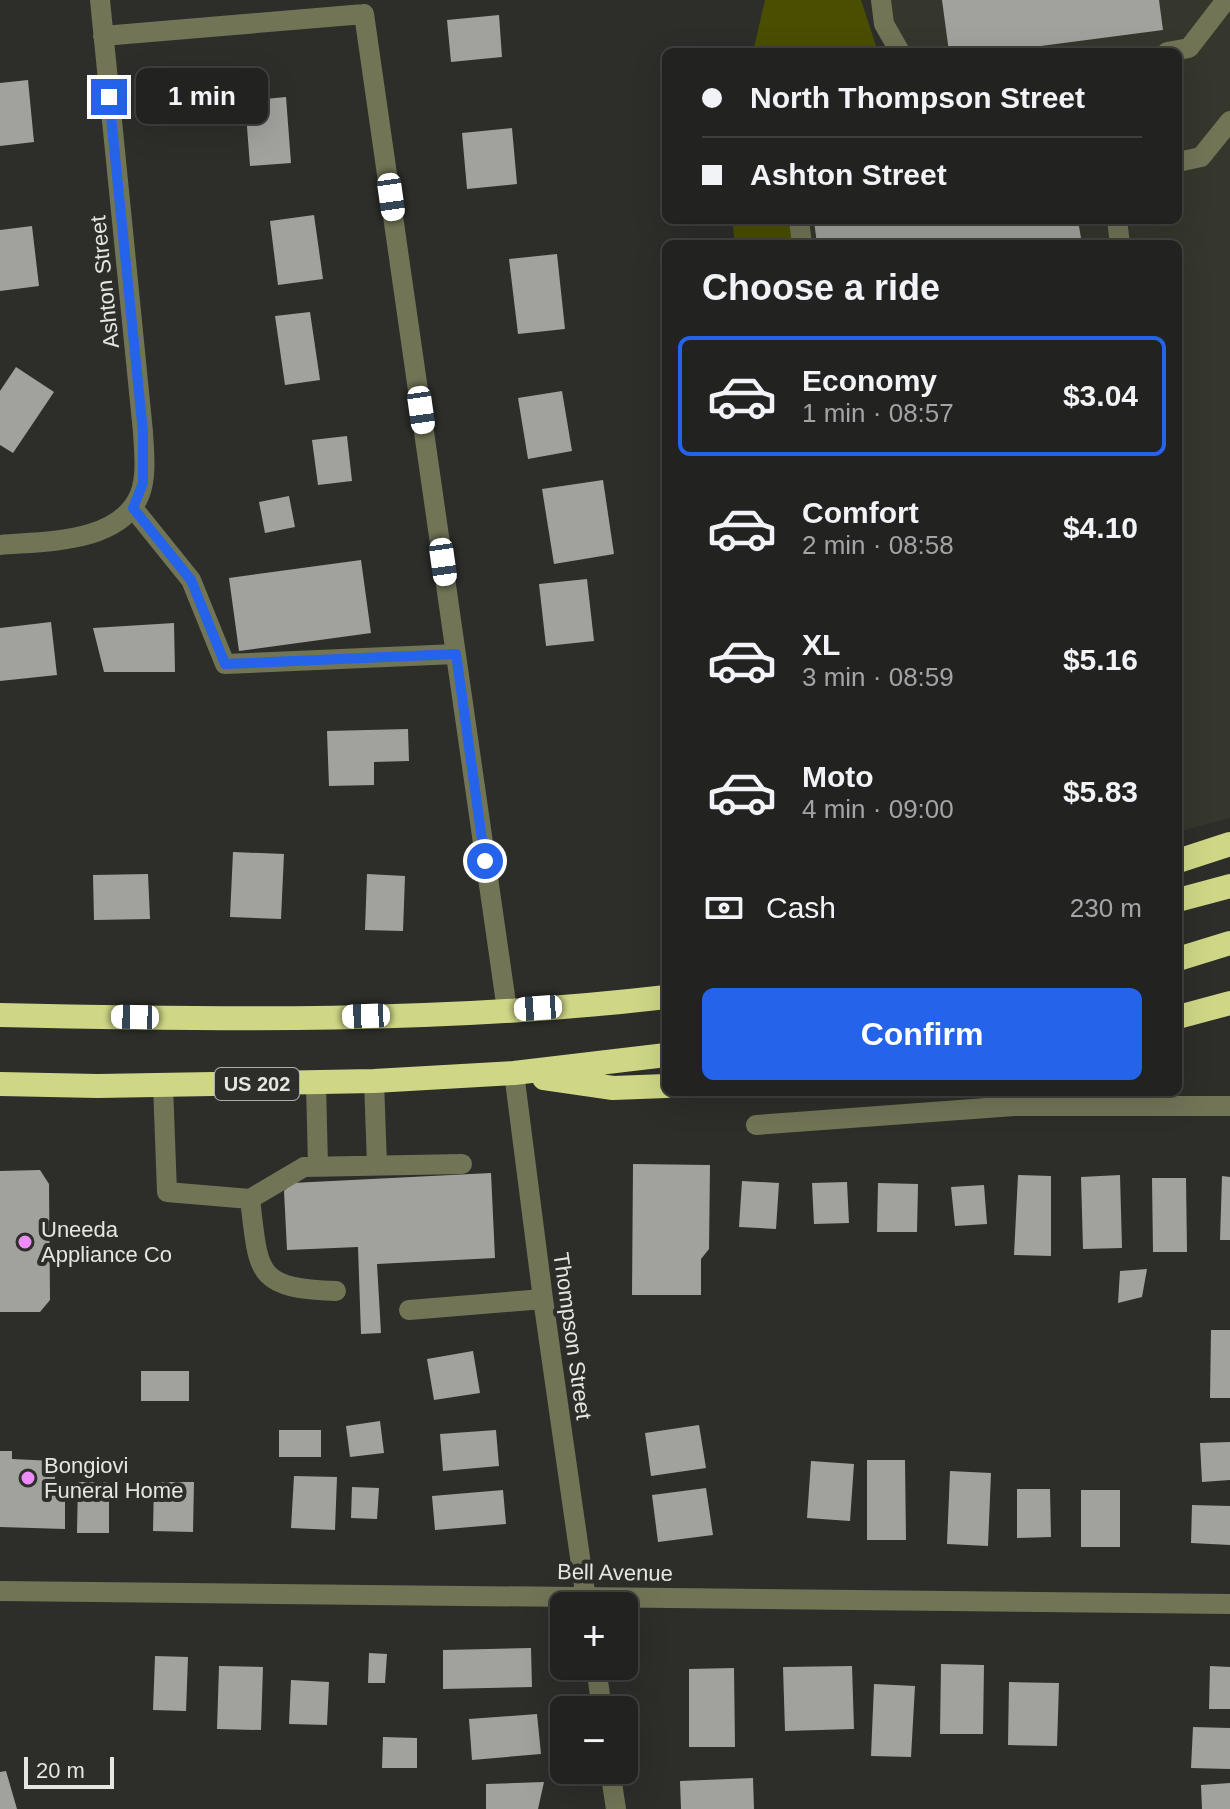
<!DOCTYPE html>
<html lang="en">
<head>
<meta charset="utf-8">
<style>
  body { margin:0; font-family:Helvetica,sans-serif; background:#2e2f2d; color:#f1f3f6; height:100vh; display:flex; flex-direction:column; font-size:30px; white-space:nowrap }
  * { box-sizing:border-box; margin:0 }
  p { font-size:26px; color:#a2a4a5 }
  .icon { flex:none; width:44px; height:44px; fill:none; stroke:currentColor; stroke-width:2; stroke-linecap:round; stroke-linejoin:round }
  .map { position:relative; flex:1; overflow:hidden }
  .side { position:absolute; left:662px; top:240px; width:520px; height:856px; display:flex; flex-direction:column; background:#222220; border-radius:12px; box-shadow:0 8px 32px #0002,0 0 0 2px #3f3f3e }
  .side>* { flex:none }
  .banner { position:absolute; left:662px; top:48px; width:520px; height:176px; border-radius:12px; box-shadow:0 8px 32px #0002,0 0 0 2px #3f3f3e; display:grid; align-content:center; height:176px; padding:0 40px; background:#222220 }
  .controls { position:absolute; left:550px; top:1592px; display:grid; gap:16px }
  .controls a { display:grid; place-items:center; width:88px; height:88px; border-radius:12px; background:#222220; box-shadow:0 8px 32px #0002,0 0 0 2px #3f3f3e; font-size:40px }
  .scale { position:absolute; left:24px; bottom:20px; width:90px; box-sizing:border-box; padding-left:8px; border:4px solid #e5e5e2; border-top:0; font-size:22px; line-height:28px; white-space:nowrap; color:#e5e5e2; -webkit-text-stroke:6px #2d2e2a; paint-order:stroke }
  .end { position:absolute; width:36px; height:36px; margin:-18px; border:10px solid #2563eb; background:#fff; box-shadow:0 0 0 4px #fff }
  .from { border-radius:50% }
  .bubble { position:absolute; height:56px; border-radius:12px; background:#222220; box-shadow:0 8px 32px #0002,0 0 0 2px #3f3f3e; font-size:26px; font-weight:800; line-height:56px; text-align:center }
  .car { position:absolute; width:24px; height:48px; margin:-24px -12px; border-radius:10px; box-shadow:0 0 6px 2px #0007; background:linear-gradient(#fff 24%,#345 0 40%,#fff 0 76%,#345 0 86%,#fff 0) }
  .banner b { display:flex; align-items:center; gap:28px; height:76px; font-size:30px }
  .banner b+b { border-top:2px solid #3f3f3e }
  .banner i { width:20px; height:20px; background:#f1f3f6 }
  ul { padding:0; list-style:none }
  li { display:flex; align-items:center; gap:24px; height:120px; margin:0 16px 12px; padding:0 24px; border:4px solid transparent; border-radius:12px }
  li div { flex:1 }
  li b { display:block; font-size:30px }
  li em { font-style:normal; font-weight:800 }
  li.active { border-color:#2563eb }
  li>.icon { width:72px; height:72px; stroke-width:1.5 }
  h2 { padding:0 40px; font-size:36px; line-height:96px }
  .pay { display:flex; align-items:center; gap:20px; height:88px; padding:0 40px; font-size:30px }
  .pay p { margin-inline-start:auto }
  .cta { display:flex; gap:16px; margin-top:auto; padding:16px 40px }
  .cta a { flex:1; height:92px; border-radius:12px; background:#2563eb; color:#fff; font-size:32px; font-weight:800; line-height:92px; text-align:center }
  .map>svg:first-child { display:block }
  .built { fill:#35362c }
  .green { fill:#4a4e00 }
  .building { fill:#a1a29d }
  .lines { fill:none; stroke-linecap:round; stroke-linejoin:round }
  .minor { stroke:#717455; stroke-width:20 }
  .highway { stroke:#cfd786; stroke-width:24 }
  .route { stroke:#2563eb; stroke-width:10 }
  .poi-dot { fill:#ed8cf9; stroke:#2d2e2a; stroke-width:3 }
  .labels { text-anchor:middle; stroke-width:8; stroke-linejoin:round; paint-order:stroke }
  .shield { fill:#2d2e2a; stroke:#aeaeab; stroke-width:2 }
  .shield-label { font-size:20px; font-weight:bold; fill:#e5e5e2 }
  .street-label { font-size:22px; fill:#e5e5e2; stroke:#2d2e2a }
  .poi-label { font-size:22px; fill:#e5e5e2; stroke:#2d2e2a; text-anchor:start }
</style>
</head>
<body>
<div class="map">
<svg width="1230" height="1809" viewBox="0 0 1230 1809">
  <rect width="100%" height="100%" fill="#2d2e2a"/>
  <!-- built -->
  <path class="built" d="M871,0H1230V818L1178,832V244H798L794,220H1178V52H887Z"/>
  <!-- green -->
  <path class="green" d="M765,0H861L878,52H753Z
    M732,220H789L792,244H735Z"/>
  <!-- building -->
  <path class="building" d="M942,0H1159L1163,30L995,52H949Z
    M499,15L502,57L451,62L447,20Z
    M28,80L34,142L0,146V83Z
    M286,97L291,163L250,166L245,101Z
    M512,128L517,184L467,189L462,133Z
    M314,215L323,279L278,285L270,221Z
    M822,220H1078L1082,244H817L814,221Z
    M32,226L39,286L0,291V230Z
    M557,254L565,329L518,334L509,259Z
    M310,312L320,380L285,385L275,316Z
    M16,367L54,392L13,453L0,445V391Z
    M562,391L572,451L528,459L518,398Z
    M347,436L352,481L318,485L312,440Z
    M603,480L614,554L554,564L542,489Z
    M289,496L295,527L265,533L259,502Z
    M361,560L371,633L239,651L229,578Z
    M587,579L594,641L546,646L539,584Z
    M51,622L57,675L0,681V628Z
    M174,623L175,672H104L93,628Z
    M408,729L409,761L374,762V785L329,786L327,731Z
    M233,852L284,854L281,919L230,917Z
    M148,874L150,919L94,920L93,875Z
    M367,874L405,876L403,931L365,930Z
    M633,1164L710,1165L709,1249L701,1259V1295H632Z
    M40,1170L49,1184L50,1300L40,1312H0V1171Z
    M491,1173L495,1258L377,1264L381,1333L361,1334L358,1247L287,1250L284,1191L292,1183Z
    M1018,1175L1051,1176V1256L1014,1255Z
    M1120,1175L1122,1248L1083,1249L1081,1177Z
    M1222,1176L1230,1177V1240H1220Z
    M1152,1178H1186L1187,1252H1153Z
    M742,1181L779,1183L776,1229L739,1227Z
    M847,1182L849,1223L814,1224L812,1183Z
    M878,1183L918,1184L917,1232H877Z
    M984,1185L987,1224L955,1226L951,1187Z
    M1147,1269L1142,1297L1118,1303L1120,1271Z
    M1211,1330H1230V1398H1210Z
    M473,1351L480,1393L434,1400L427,1359Z
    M141,1371H189V1401H141Z
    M380,1421L384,1453L350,1457L346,1426Z
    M699,1425L706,1468L651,1476L645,1433Z
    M279,1430H321V1457H279Z
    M496,1430L499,1466L443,1471L440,1434Z
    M1230,1442V1480L1202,1482L1200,1443Z
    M0,1451H12V1459L55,1461V1496H65V1529L0,1527Z
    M867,1460H905L906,1540H867Z
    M811,1461L854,1464L850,1521L807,1518Z
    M950,1471L991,1473L988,1546L947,1544Z
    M294,1476L337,1477L335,1530L291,1528Z
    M78,1482H109V1533H77Z
    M154,1482H194L193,1532L153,1531Z
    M352,1487L379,1488L377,1519L351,1518Z
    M706,1488L713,1535L658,1542L652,1495Z
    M1017,1489H1050L1051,1537L1017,1538Z
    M503,1490L506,1524L435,1530L432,1496Z
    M1081,1490H1120V1547H1081Z
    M1192,1505L1230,1506V1545L1191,1543Z
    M531,1648L532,1687L443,1689V1650Z
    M369,1653L387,1654L385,1683H368Z
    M155,1656L188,1657L186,1711L153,1710Z
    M941,1664L984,1665L983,1734H940Z
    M219,1666L263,1667L261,1730L217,1729Z
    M852,1666L854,1729L785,1731L783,1667Z
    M1210,1666L1230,1667V1709H1209Z
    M734,1668L735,1747H689V1669Z
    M291,1680L329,1682L327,1725L289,1724Z
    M1009,1682L1059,1683L1057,1746L1008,1745Z
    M874,1684L915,1686L911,1757L871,1756Z
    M537,1714L541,1754L472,1760L469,1719Z
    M1193,1727L1230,1728V1769L1191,1768Z
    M383,1737L417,1738V1768H382Z
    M6,1771L17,1809H0V1772Z
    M753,1778L754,1809H681L680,1781Z
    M544,1782L538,1809H486V1784Z
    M1230,1783V1809H1202L1201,1785Z"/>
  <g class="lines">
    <!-- minor -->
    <path class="minor" d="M881,0L884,24L900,52
      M364,14L507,1010
      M103,36L364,14
      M1167,52L1189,48L1226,0
      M1178,162L1201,157L1230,121
      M799,220L802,244
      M1117,220L1120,244
      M133,508L191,580L225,664L456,654
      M0,545C44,541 120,544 140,494C147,475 144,452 143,432L100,0
      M514,1073L543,1299L587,1606
      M374,1081L377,1165
      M316,1083L318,1166
      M163,1085L167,1192L250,1199C259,1274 255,1288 336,1291
      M756,1125L1014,1106H1230
      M250,1199L304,1167L462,1164
      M409,1310L543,1299
      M0,1591L1230,1604
      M596,1666L602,1710
      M610,1770L616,1809"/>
    <!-- highway -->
    <path class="highway" d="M1178,861L1230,844
      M1178,900L1230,886
      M1178,959L1230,943
      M0,1015C221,1020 446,1023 666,997
      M1178,1017L1230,1003
      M544,1078L613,1088L666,1086
      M0,1084L98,1086L374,1081L514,1073L666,1055"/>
  </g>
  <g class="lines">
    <!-- route -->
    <path class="route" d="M109,97L143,432V483L133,508L191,580L225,664L456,654L485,861"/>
  </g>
  <!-- markers -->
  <g class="poi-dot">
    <circle cx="25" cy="1242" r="8"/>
    <circle cx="28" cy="1478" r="8"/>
  </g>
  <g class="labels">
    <!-- shield labels -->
    <rect class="shield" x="215" y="1068" width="84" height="32" rx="6"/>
    <g class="shield-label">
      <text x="257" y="1091">US 202</text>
    </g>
    <!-- street labels -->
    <g class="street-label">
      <text transform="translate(104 282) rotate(-96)" y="8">Ashton Street</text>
      <text transform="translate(573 1336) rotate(82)" y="8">Thompson Street</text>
      <text transform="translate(615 1572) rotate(1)" y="8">Bell Avenue</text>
    </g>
    <!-- poi labels -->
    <g class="poi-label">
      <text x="41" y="1237">Uneeda<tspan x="41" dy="25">Appliance Co</tspan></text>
      <text x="44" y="1473">Bongiovi<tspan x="44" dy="25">Funeral Home</tspan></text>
    </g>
  </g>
</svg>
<div class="controls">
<a>+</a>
<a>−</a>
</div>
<div class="scale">20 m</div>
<i class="end from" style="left:485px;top:861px"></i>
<i class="end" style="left:109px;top:97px"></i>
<div class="bubble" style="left:136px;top:68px;width:132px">1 min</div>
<i class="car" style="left:391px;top:197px;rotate:172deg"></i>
<i class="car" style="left:421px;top:410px;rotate:172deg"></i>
<i class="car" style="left:443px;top:562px;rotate:172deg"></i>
<i class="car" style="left:538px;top:1008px;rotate:266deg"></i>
<i class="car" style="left:366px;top:1016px;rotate:268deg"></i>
<i class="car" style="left:135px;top:1017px;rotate:271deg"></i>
<div class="banner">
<b><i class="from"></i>North Thompson Street</b>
<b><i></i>Ashton Street</b>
</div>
<section class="side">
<h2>Choose a ride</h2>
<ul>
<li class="active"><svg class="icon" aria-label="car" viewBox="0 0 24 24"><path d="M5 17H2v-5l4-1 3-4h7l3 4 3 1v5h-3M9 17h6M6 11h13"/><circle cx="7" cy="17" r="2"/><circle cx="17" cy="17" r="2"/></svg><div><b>Economy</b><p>1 min · 08:57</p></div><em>$3.04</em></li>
<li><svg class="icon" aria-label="car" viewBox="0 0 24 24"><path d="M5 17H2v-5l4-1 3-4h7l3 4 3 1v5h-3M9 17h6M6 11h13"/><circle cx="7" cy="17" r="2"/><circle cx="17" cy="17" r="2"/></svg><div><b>Comfort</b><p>2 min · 08:58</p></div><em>$4.10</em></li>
<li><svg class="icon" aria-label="car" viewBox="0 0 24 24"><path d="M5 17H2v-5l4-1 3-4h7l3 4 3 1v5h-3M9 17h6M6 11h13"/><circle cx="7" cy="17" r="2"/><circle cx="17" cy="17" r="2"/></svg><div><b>XL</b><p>3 min · 08:59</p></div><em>$5.16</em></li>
<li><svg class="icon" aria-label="car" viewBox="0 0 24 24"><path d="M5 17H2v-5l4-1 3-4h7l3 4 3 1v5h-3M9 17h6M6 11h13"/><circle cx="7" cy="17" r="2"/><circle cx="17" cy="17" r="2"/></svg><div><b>Moto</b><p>4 min · 09:00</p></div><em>$5.83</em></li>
</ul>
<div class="pay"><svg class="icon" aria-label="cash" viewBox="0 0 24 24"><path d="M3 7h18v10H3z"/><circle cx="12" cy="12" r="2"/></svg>Cash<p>230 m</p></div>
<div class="cta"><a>Confirm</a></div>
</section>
</div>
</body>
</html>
